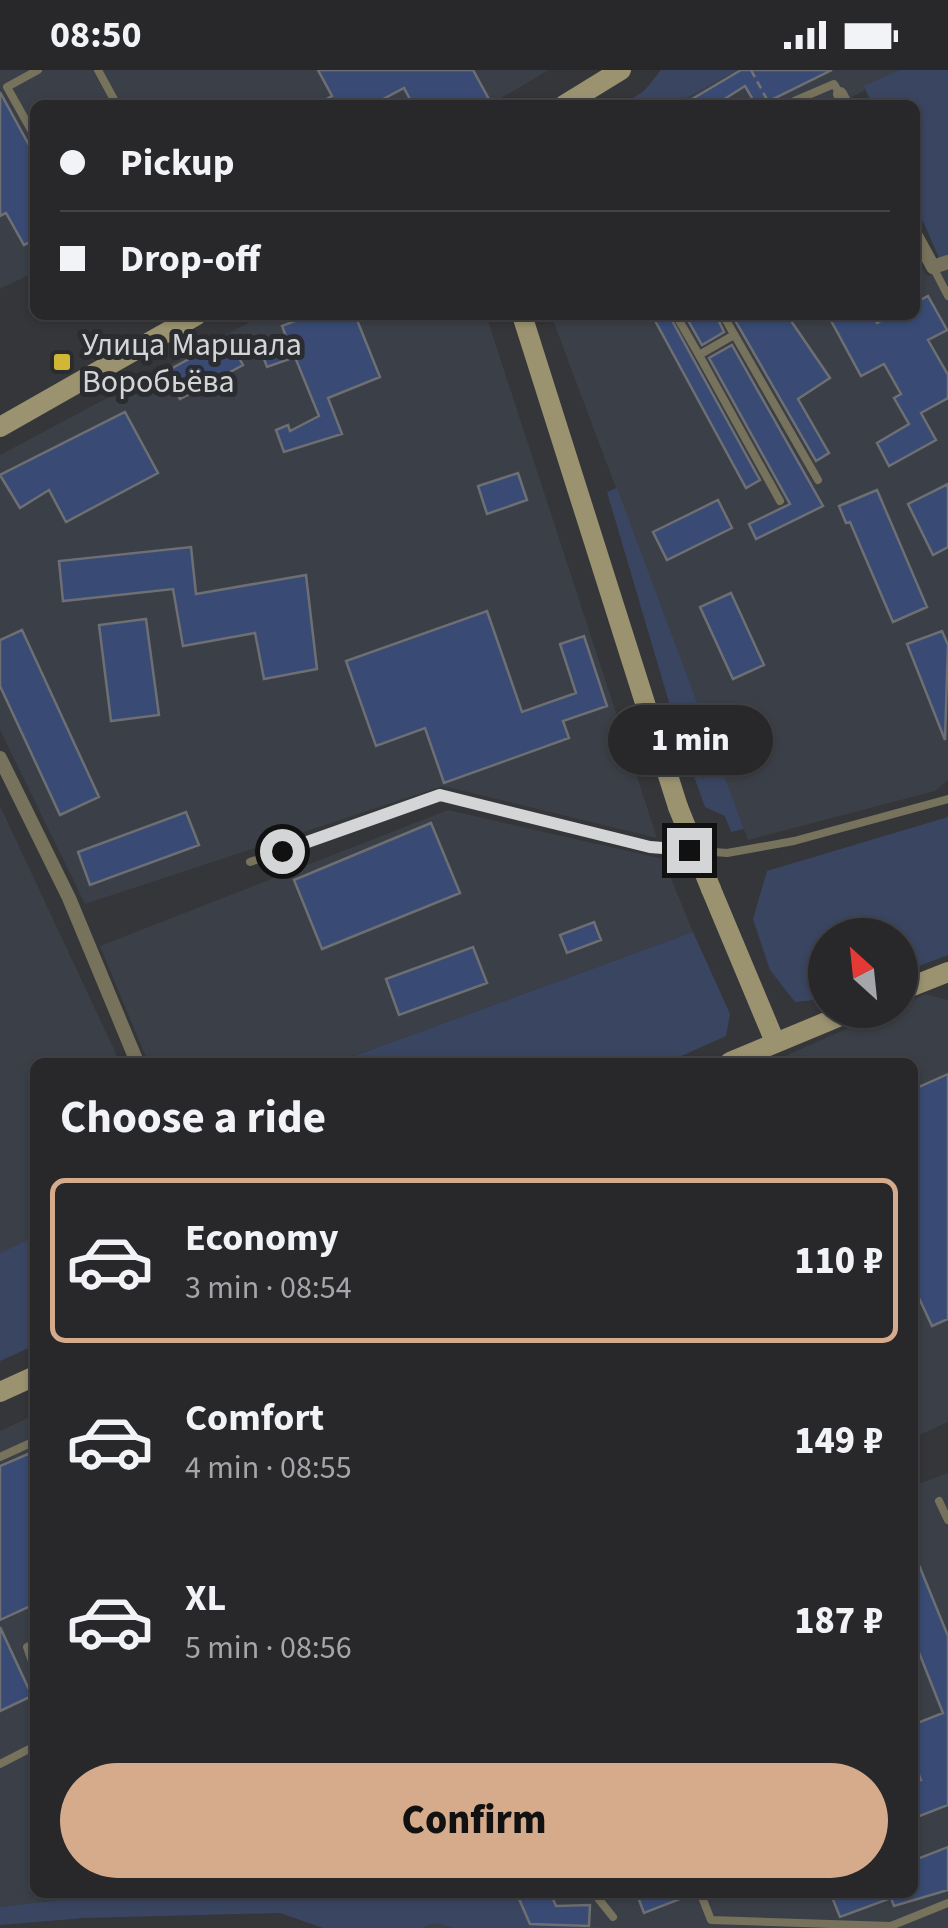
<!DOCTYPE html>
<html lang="en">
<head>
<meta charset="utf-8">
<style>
  body { margin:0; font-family:"Source Sans 3",sans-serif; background:#303033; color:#f1f3f6; height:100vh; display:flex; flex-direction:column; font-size:38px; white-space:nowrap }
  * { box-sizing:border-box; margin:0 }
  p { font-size:32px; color:#a5a6a9 }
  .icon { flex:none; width:55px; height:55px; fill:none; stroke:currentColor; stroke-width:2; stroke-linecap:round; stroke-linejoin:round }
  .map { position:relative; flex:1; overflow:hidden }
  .side { position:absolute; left:30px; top:988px; width:888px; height:840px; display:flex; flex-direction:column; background:#28282b; border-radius:15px; box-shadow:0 2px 8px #0004,0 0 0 2px #444447 }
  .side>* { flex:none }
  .banner { position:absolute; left:30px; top:30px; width:890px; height:220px; border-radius:15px; box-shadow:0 2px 8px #0004,0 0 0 2px #444447; display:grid; align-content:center; height:220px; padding:0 30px; background:#28282b }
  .needle { width:65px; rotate:333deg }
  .tools { position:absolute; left:808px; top:848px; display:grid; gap:20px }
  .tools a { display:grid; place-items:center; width:110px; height:110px; border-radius:50%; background:#28282b; box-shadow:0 2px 8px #0004,0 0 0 2px #444447; font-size:50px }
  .end { position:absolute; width:45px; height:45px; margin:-22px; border:12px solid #d4d5d6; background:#111; box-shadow:0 0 0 5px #111 }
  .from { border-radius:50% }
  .bubble { position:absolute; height:70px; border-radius:35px; background:#28282b; box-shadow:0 2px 8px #0004,0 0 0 2px #444447; font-size:32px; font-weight:800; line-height:70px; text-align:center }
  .banner b { display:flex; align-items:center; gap:35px; height:95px; font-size:38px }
  .banner b+b { border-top:2px solid #444447 }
  .banner i { width:25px; height:25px; background:#f1f3f6 }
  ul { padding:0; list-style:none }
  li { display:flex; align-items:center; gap:30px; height:165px; margin:0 20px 15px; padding:0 10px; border:5px solid transparent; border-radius:15px }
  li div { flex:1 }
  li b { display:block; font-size:38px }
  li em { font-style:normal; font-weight:800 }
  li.on { border-color:#d6ab8b }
  li>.icon { width:90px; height:90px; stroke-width:1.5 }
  h2 { padding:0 30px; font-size:45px; line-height:120px }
  .cta { display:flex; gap:20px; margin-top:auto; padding:20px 30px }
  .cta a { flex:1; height:115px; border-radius:60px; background:#d6ab8b; color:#111; font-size:40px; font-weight:800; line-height:115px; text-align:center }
  .status { display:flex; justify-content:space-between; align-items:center; height:70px; padding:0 50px; background:#28282b; direction:ltr }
  .status svg { height:28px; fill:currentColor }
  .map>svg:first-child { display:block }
  .built { fill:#3b3f47 }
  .green { fill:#3a4661 }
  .building { fill:#394b74; stroke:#6d6f72; stroke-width:2.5 }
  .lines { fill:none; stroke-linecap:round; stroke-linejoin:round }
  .path { stroke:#737476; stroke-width:2.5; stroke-dasharray:8 5; stroke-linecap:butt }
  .lane { stroke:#77725c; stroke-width:8 }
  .street { stroke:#77725c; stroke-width:14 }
  .secondary { stroke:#9b9370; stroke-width:20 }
  .secondary-bridge { stroke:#9b9370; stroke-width:20 }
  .route { stroke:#d4d5d6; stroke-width:12 }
  .poi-dot { fill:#d2b736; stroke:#2b2c2f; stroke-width:4 }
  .labels { text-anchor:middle; stroke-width:10; stroke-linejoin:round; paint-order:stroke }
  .poi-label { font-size:32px; fill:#d4d5d6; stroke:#2b2c2f; text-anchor:start }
</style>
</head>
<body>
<div class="status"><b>08:50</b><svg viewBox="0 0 49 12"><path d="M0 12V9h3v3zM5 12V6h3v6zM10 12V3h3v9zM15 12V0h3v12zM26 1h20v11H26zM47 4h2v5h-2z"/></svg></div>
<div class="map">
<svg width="948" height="1858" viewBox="0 0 948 1858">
  <rect width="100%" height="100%" fill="#353639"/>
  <!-- built -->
  <path class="built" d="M0,0H549L489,35H35V202L0,219Z
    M738,0H900L838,35H674Z
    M915,185L927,206L948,199V710L935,721L748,770L551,245H915Z
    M263,245H486L657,768L443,716L85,834L0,660V385Z
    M0,736L120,992H35V1166L0,1183Z
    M448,740L663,789L693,862L338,992H148L100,876Z
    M925,924L948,930V1352L913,1368L912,992H772L889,940H900V935Z
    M35,1345V1822L118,1823L0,1837V1361Z
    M913,1403L918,1414L948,1403V1858H422L431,1854L154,1823L912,1822Z"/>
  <!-- green -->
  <path class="green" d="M661,0H738L674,35H622L644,21Z
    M900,0H948V185L939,188L915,133V35H872L864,16Z
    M617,418L744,759L731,762L725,746L705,737L676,656L607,422Z
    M948,747V885L900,903V865H825V929L795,932L770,900L753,849L767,801Z
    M693,862L730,944L726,966L668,992H338Z
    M35,1166V1275L0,1291V1183Z
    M118,1823H515L530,1855L611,1858H455L434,1853L422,1858H323L280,1843L84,1848L0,1855V1837Z"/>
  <!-- building -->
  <path class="building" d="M318,0H473L490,31L413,35L404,18L372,35H315L332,26Z
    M741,0H832L761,35H756L745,16L715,35H682Z
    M0,22L35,86V169L24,175L6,143L0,146Z
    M928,226L947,260L928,270L948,305V328L921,343L936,370L889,396L877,373L909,354L894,328L901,324L884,294L861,306L828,245H873L877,253L892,245H915V233Z
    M310,245H355L380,307L328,328L342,364L284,382L276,360L288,355L290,361L319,346L295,287L267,297L260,278L287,269L282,256Z
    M652,245H669L760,410L746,418Z
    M685,245H716L724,262L702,275Z
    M732,245H787L830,308L798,329L829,383L816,391Z
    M228,268L243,295L180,329L165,302Z
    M732,275L823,436L756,469L749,454L790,434L709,288Z
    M125,342L158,403L66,452L49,420L20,438L0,405Z
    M518,403L527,430L487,444L478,416Z
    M948,414V477L933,485L908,434Z
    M877,420L927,537L893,552L850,452L846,453L839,436Z
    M718,430L732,458L667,490L653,462Z
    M191,477L196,524L306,505L317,599L264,609L255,563L183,576L173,519L63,531L59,491Z
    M731,523L764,595L733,609L700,537Z
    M487,541L522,642L576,623L560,574L584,566L607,636L563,651L569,668L444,713L425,658L376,676L346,591Z
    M146,549L159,645L111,651L99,555Z
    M22,560L99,727L60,745L0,616V570Z
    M942,561L948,575L945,670L907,574Z
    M186,742L199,775L90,815L78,782Z
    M431,753L460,823L322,879L294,810Z
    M594,852L601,870L567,883L560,865Z
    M473,877L487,913L399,945L386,909Z
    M948,1004V1249L932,1256L912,1213V1020Z
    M35,1381V1472L30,1475L35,1485V1534L0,1550V1396Z
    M912,1478L948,1566V1735L912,1749V1713L921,1710L912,1688V1655L943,1643L912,1565Z
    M0,1557L32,1626L0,1641Z
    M948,1777V1820L894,1836L891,1828L840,1847L830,1822H912V1791Z
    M516,1822H550L556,1836L590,1835L589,1856L530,1854Z
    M636,1822H693V1824L644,1843Z"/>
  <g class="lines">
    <!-- path -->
    <path class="path" d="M751,0L770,35"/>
    <!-- lane -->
    <path class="lane" d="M98,0L117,35
      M785,35L834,14L840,24
      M35,67L7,17L38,0
      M933,197L948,226
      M676,245L699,285
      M723,245L818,410
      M734,265L699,285L780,431
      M250,792L440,725L650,777L727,783L794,771L948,729
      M0,1387L35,1371
      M939,1431L948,1450
      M35,1573L27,1577L35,1600
      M0,1694L35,1676
      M593,1822L613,1847
      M700,1822L711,1850L891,1856L948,1833"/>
    <!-- street -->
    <path class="street" d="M840,24L846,35
      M915,164L933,197L948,192
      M0,688L69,828L137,992"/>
    <!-- secondary -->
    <path class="secondary" d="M564,35L621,0
      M522,245L678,737
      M0,357L197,245
      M711,819L775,972
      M900,921L948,902
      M730,992L855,940
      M0,1322L35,1306"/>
    <!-- secondary-bridge -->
    <path class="secondary-bridge" d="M678,737L711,819"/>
  </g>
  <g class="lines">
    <!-- route -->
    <path class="route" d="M282,781L440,725L650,777L689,780"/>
  </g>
  <!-- markers -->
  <rect class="poi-dot" x="52" y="282" width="20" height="20" rx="5"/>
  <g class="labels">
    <!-- poi labels -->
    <g class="poi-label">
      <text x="82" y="285">Улица Маршала<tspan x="82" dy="37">Воробьёва</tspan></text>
    </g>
  </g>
</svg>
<div class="tools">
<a><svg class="needle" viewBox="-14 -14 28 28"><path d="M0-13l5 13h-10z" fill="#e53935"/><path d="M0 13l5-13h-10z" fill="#a5a6a9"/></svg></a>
</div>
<i class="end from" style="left:282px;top:781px"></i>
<i class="end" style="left:689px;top:780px"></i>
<div class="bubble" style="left:608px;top:635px;width:165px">1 min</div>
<div class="banner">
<b><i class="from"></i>Pickup</b>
<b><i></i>Drop-off</b>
</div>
<section class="side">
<h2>Choose a ride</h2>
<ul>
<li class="on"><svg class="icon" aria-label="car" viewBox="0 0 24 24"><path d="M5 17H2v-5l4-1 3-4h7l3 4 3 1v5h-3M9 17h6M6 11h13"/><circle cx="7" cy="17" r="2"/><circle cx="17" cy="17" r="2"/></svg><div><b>Economy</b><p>3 min · 08:54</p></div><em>110 ₽</em></li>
<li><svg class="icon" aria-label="car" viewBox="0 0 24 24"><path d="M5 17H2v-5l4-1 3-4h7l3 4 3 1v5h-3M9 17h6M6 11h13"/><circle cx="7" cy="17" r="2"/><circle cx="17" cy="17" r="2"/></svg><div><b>Comfort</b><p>4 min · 08:55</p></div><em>149 ₽</em></li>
<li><svg class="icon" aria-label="car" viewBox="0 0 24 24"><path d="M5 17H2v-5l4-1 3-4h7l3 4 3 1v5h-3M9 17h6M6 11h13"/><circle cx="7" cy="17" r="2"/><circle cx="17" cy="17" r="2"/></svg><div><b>XL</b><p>5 min · 08:56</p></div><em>187 ₽</em></li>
</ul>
<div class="cta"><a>Confirm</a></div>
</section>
</div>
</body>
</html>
